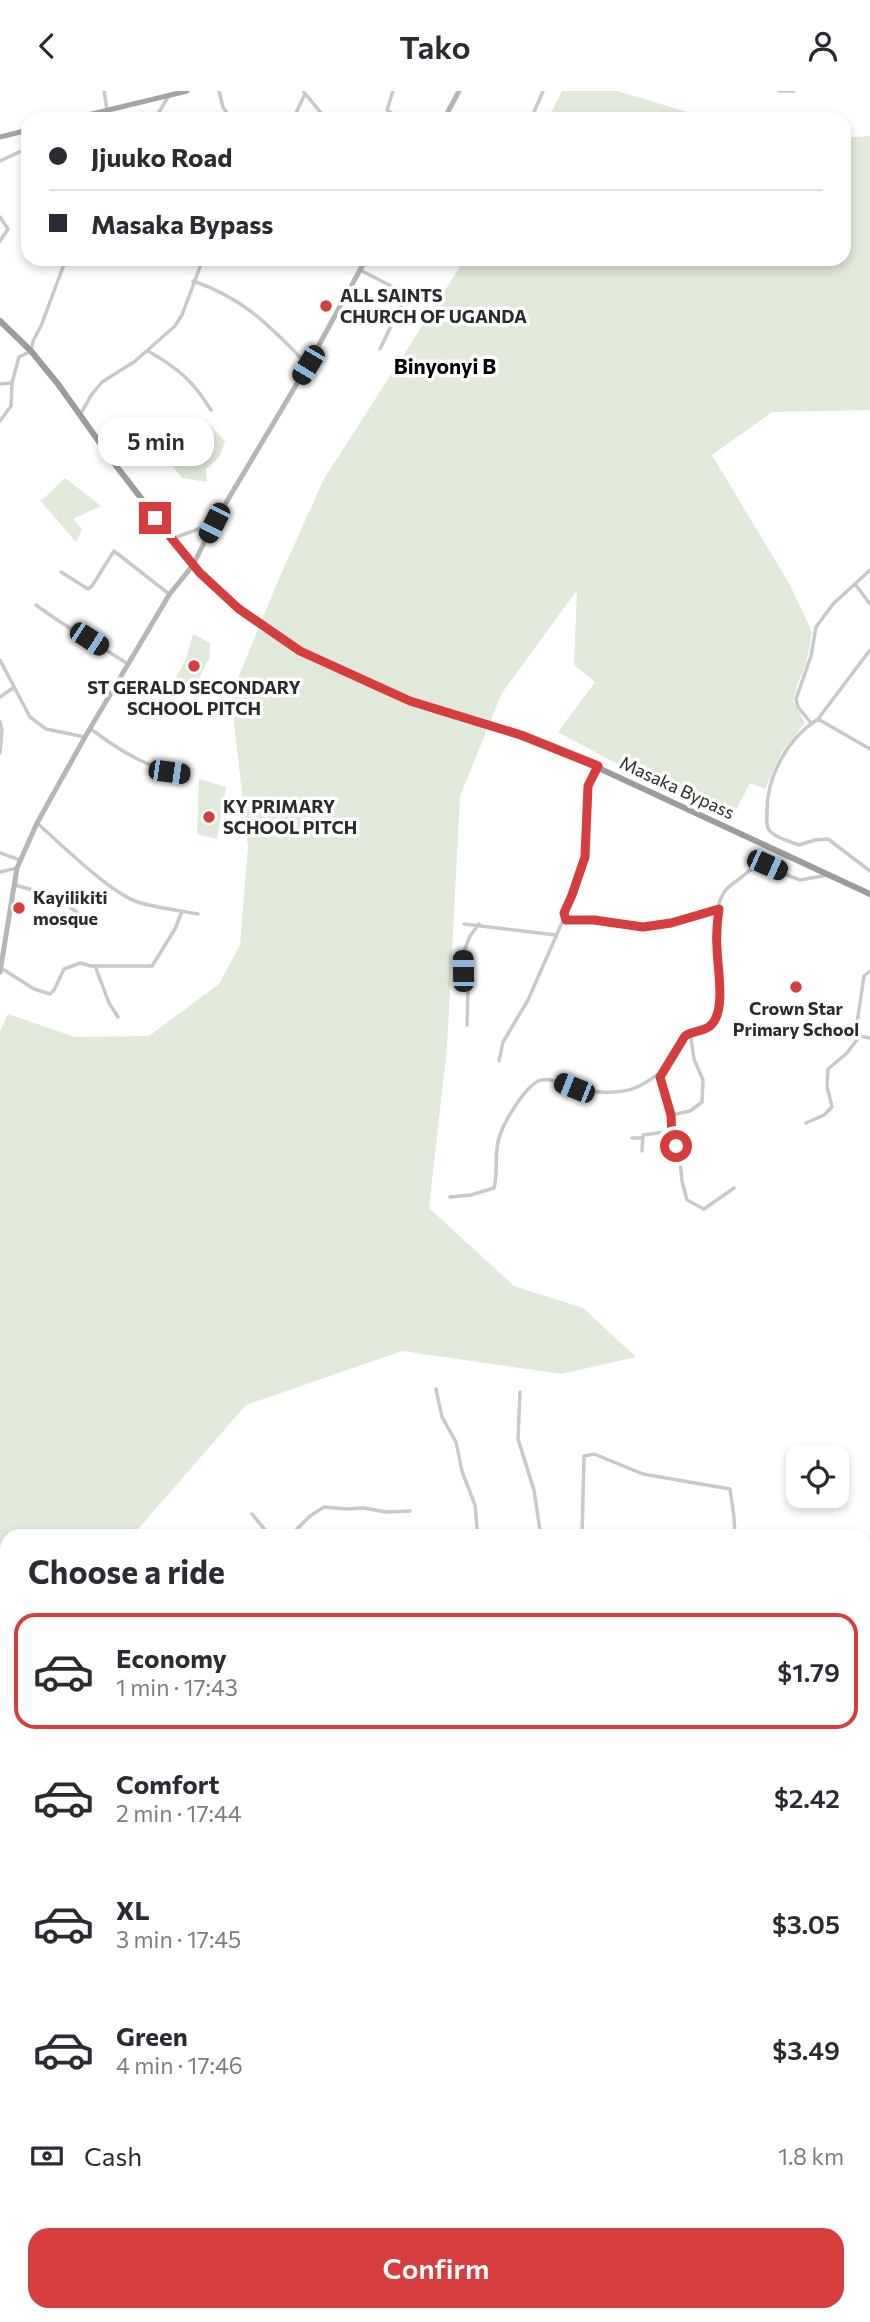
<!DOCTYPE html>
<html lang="en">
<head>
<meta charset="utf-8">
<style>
  body { margin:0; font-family:Commissioner,sans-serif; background:#f7f7f7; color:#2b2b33; height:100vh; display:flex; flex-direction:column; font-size:26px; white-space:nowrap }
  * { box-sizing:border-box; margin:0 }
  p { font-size:23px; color:#7c7c81 }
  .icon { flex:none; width:38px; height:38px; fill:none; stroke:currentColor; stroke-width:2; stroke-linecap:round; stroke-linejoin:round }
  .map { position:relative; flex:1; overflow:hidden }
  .panel { position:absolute; left:0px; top:1438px; width:872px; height:793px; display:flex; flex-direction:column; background:#fff; border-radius:21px 21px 0 0; box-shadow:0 4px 10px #0003 }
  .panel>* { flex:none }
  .guide { position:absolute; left:21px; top:21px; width:830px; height:154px; border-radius:21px; box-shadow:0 4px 10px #0003; display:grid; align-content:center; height:154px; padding:0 28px; background:#fff }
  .fabs { position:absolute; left:786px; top:1354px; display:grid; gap:14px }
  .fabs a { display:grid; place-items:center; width:63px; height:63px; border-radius:14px; background:#fff; box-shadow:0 4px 10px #0003; font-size:35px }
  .end { position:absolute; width:32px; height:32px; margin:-16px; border:9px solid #d53e3c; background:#fff; box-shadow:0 0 0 4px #fff }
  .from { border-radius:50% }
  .bubble { position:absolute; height:49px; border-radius:21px; background:#fff; box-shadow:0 4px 10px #0003; font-size:23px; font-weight:600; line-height:49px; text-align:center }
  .car { position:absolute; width:21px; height:42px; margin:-21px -10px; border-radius:9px; box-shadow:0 0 5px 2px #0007; background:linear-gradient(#222 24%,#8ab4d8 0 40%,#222 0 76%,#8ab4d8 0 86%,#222 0) }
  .guide b { display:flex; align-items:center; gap:24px; height:66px; font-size:26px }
  .guide b+b { border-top:2px solid #e1e1e2 }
  .guide i { width:18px; height:18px; background:#2b2b33 }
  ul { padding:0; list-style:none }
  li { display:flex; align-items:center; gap:21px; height:116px; margin:0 14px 10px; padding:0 14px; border:4px solid transparent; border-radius:21px }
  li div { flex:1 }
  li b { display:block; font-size:26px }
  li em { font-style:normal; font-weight:600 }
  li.active { border-color:#d53e3c }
  li>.icon { width:63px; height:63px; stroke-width:1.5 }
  h2 { padding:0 28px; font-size:32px; line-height:84px }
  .pay { display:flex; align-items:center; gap:18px; height:77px; padding:0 28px; font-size:26px }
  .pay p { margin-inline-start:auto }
  .primary-button { display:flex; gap:14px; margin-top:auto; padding:14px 28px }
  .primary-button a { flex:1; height:80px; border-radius:21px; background:#d53e3c; color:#fff; font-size:28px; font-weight:600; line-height:80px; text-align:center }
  header { display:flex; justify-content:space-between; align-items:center; height:91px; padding:0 28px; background:#fff; font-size:32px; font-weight:600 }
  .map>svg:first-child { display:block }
  .green { fill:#e1e9da }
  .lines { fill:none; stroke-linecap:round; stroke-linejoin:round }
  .minor { stroke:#c9c9c9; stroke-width:3.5 }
  .secondary { stroke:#b6b6b6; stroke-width:5 }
  .primary { stroke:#a4a4a4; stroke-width:5 }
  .trunk { stroke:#9c9c9c; stroke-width:6 }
  .route { stroke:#d53e3c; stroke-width:9 }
  .poi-dot { fill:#d53e3c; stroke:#fff; stroke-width:2.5 }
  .labels { text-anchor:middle; stroke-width:7; stroke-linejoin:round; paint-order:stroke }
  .poi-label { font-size:18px; font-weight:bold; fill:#2c2c2c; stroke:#fff; text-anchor:start }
  .street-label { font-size:18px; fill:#2c2c2c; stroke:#fff }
  .quarter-label { font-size:21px; font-weight:bold; fill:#000; stroke:#fff }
</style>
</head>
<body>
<header><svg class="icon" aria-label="back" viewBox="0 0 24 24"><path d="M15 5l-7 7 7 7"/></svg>Tako<svg class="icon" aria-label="person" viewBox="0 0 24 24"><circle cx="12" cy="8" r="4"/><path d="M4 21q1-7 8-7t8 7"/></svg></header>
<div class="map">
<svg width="870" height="2231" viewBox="0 0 870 2231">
  <rect width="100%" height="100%" fill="#fff"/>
  <!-- green -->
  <path class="green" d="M562,0H617L711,28H548Z
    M870,45V319L772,321L712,364L790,494L812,541L806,573L797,594L793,610L805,632L781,662L765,698L750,692L736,719L661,689L632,681L558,641L595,591L574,574L577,499L502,602L460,705L447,957L429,1117L514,1195L583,1217L636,1266L561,1283L402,1260L246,1314L132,1445L7,1446V1679L0,1709V941L8,923L75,946L149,945L219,893L240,854L248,756L231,604L281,483L324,388L465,168H844V47Z
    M205,329L225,350L220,365L206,378L207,391L182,387L159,357L178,340Z
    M65,387L101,415L73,428L82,438L76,451L39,408L42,409Z
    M193,543L210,552V566L195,595L183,592L176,586L186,568Z
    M199,688L226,696L217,748L197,743Z
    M0,1816L7,1855V1976L0,1987Z"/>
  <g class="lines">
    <!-- minor -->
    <path class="minor" d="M104,0L107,19
      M219,0L223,16L231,28
      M303,0L326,28
      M393,0L387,19L401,28
      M779,0H794
      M155,28L168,6
      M293,28L305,3
      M531,28L543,0
      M0,70L24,59L23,40
      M0,126L8,138L0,150
      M360,179L395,197L405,198L404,208L380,258
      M193,190C246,208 270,236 308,274
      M148,260C178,277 193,290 211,319
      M0,293L12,292
      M81,322L92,303L102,291L134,271L175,235L182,224L203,168
      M0,330L11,315L12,292L19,266L31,260L33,250L41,235L66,168
      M174,447L212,433
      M61,481L88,498L92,495L114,460L169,503
      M855,493L870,513
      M36,514C65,536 97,553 128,573
      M0,569L30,626L46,638L85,646
      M0,606L13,597
      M818,628L870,559
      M0,631L2,639L0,662
      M811,632L798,616L796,608L811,565L816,536L833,513L870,479
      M91,638C121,661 151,679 189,684
      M870,658L818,628C787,648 766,686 767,723C767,728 766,735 769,739C775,747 791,751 799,754L815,749L828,748L870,780
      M597,677L588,695L585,766L572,804L563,822L564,827L568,830L594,829L643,836L671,832L719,818
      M37,732C61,753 107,799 135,810C154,817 178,819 198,823
      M0,762L20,769
      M0,781L17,777
      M15,794L57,806L87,829
      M464,833L556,844
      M95,875L109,912L118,926
      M1,877L34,898L50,903L54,899L64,878L80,872L91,875H152L175,838L182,820
      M870,880L864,885L856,939L860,945L870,947
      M467,934L468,900L463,880V863L470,845L479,833
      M499,970L503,951L528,909L564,827
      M671,1024L690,1020L702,1011L703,989L694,968L690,941
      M806,1032L824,1024L832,1016L827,995L828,978L846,963L860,945
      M632,1047H642
      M642,1060L643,1044L672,1040
      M734,1097L704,1118L687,1109L682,1090L679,1060L672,1045L671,1024L660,986L685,945C694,938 707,941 714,931C734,902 703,838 723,803C727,796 734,792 739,788C747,782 752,776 762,774L800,789L828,784
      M450,1106L471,1104L494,1097C499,1080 493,1061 500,1044C505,1030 527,991 542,989C553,987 562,993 573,996C591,1002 620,1004 637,996C645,993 652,987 660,982
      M436,1298L442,1326L456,1351L462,1380L475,1414L477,1437L480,1446
      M520,1301L518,1348L534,1399L541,1446
      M252,1423L271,1446
      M289,1446L310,1425L324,1416L346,1418L364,1417L386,1421L410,1420
      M582,1446L584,1365L594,1363L643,1383L730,1398L734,1426L735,1446
      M864,1513L870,1510
      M864,1622L870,1619
      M0,2087L7,2090
      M864,2109L870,2105
      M0,2130L2,2129
      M0,2150L7,2154
      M0,2196L7,2186
      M0,2208L7,2200
      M61,2224L62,2231
      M348,2224L355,2231
      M535,2224L543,2231
      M557,2224L558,2231
      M691,2224L699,2231
      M741,2224L742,2231
      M408,2231L417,2224
      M585,2231L594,2224
      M778,2231L781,2224
      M808,2231L821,2224"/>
    <!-- secondary -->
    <path class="secondary" d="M444,28L459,0
      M0,881L17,777L37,732L85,646L169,504L193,474L214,432L308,274L366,168"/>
    <!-- primary -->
    <path class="primary" d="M71,28L187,0
      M0,46L28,39"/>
    <!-- trunk -->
    <path class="trunk" d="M0,230L31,260L58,293L117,376L193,474L239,518L267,538L300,560L380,598L437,620L549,654L870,803"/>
  </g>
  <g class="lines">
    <!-- route -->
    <path class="route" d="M155,427L200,482L239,518L300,560L410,610L521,644L598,675L588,695L585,766L572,804L564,822L566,829H594L643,836L671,832L719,818C717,831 716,843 717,856C717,876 727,921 710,935C703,941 693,939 685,945L660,986L671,1024L672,1045L676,1055"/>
  </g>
  <!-- markers -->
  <g class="poi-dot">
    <circle cx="326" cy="215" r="7"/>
    <circle cx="194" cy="575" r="7"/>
    <circle cx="209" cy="726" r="7"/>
    <circle cx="19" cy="817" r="7"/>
    <circle cx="796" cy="896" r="7"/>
  </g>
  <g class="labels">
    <!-- poi labels -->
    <g class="poi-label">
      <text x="340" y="211">ALL SAINTS<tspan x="340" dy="21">CHURCH OF UGANDA</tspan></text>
      <text x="194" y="603" text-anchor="middle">ST GERALD SECONDARY<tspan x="194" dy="21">SCHOOL PITCH</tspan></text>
      <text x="223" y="722">KY PRIMARY<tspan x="223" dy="21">SCHOOL PITCH</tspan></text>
      <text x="33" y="813">Kayilikiti<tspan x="33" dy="21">mosque</tspan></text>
      <text x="796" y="924" text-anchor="middle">Crown Star<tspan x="796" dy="21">Primary School</tspan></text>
    </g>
    <!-- street labels -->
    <g class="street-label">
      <text transform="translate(677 697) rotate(25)" y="6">Masaka Bypass</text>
    </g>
    <!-- quarter labels -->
    <g class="quarter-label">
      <text x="445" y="283">Binyonyi B</text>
    </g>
  </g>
</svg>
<div class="fabs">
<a><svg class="icon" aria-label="locate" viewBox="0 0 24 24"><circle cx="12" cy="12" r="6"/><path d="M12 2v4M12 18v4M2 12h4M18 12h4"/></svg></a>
</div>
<i class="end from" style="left:676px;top:1055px"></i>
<i class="end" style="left:155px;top:427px"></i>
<div class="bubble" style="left:98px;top:326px;width:116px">5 min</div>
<i class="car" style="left:308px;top:274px;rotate:211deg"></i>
<i class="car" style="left:214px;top:432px;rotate:207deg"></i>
<i class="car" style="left:89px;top:548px;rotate:123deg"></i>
<i class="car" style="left:169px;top:681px;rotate:98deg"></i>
<i class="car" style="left:767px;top:774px;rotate:114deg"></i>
<i class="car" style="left:463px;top:880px;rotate:359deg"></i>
<i class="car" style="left:574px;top:997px;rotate:292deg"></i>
<div class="guide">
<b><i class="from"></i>Jjuuko Road</b>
<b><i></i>Masaka Bypass</b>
</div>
<section class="panel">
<h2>Choose a ride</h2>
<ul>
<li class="active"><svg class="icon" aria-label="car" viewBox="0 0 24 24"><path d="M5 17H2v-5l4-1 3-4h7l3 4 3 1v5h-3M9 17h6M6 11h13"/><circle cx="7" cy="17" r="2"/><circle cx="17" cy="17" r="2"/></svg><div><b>Economy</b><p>1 min · 17:43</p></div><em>$1.79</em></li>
<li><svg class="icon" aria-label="car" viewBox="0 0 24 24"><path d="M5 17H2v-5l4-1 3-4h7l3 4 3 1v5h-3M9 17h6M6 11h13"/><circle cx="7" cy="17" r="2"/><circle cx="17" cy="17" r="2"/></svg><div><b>Comfort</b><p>2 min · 17:44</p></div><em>$2.42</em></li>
<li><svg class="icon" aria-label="car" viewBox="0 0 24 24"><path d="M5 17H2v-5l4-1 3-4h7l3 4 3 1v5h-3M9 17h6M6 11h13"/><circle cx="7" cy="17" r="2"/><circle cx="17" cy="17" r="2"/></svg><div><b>XL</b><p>3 min · 17:45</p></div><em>$3.05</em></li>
<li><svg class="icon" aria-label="car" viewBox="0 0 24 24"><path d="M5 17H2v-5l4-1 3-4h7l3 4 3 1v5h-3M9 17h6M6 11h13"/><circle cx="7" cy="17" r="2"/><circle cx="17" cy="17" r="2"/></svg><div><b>Green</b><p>4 min · 17:46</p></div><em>$3.49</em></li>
</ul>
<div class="pay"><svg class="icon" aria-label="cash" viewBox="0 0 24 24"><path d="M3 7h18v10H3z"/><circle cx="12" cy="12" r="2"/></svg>Cash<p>1.8 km</p></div>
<div class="primary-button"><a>Confirm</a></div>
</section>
</div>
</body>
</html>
